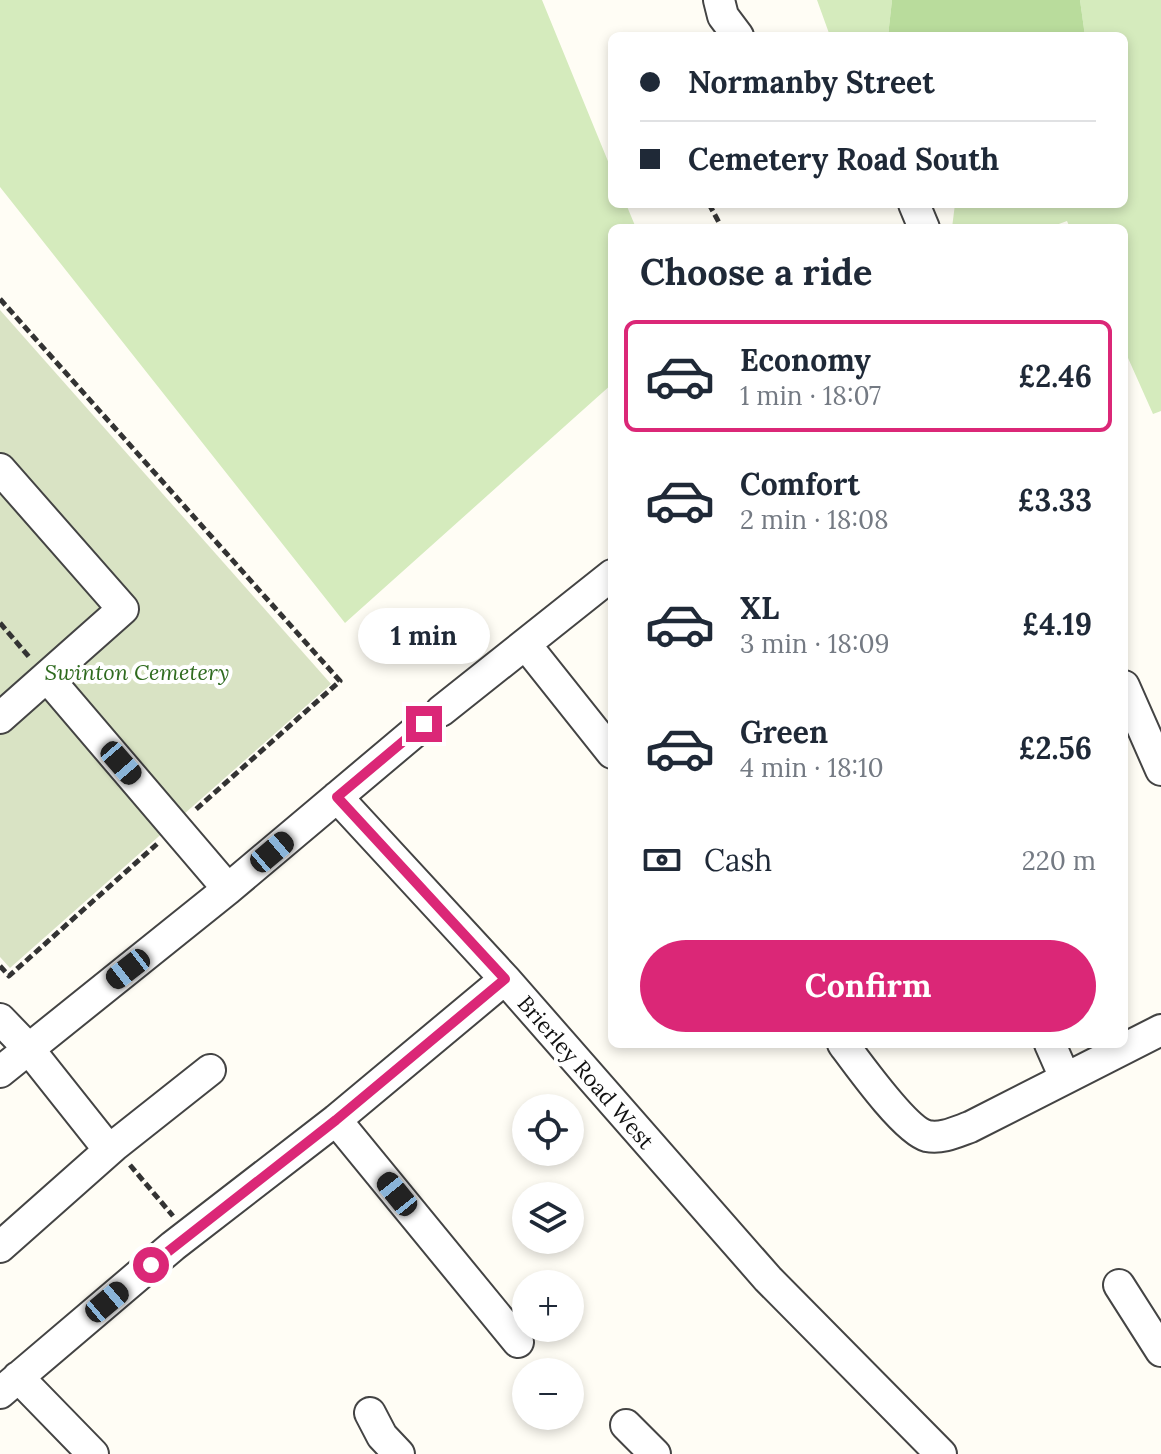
<!DOCTYPE html>
<html lang="en">
<head>
<meta charset="utf-8">
<style>
  body { margin:0; font-family:Lora,serif; background:#f6f6f7; color:#1f2937; height:100vh; display:flex; flex-direction:column; font-size:30px; white-space:nowrap }
  * { box-sizing:border-box; margin:0 }
  p { font-size:26px; color:#747a83 }
  .icon { flex:none; width:44px; height:44px; fill:none; stroke:currentColor; stroke-width:2; stroke-linecap:round; stroke-linejoin:round }
  .map { position:relative; flex:1; overflow:hidden }
  .sheet { position:absolute; left:608px; top:224px; width:520px; height:824px; display:flex; flex-direction:column; background:#fff; border-radius:12px; box-shadow:0 4px 12px #0003 }
  .sheet>* { flex:none }
  .hud { position:absolute; left:608px; top:32px; width:520px; height:176px; border-radius:12px; box-shadow:0 4px 12px #0003; display:grid; align-content:center; height:176px; padding:0 32px; background:#fff }
  .fabs { position:absolute; left:512px; top:1094px; display:grid; gap:16px }
  .fabs a { display:grid; place-items:center; width:72px; height:72px; border-radius:50%; background:#fff; box-shadow:0 4px 12px #0003; font-size:40px }
  .end { position:absolute; width:36px; height:36px; margin:-18px; border:10px solid #db2777; background:#fff; box-shadow:0 0 0 4px #fff }
  .from { border-radius:50% }
  .bubble { position:absolute; height:56px; border-radius:28px; background:#fff; box-shadow:0 4px 12px #0003; font-size:26px; font-weight:700; line-height:56px; text-align:center }
  .car { position:absolute; width:24px; height:48px; margin:-24px -12px; border-radius:10px; box-shadow:0 0 6px 2px #0007; background:linear-gradient(#222 24%,#8ab4d8 0 40%,#222 0 76%,#8ab4d8 0 86%,#222 0) }
  .hud b { display:flex; align-items:center; gap:28px; height:76px; font-size:30px }
  .hud b+b { border-top:2px solid #e0e1e3 }
  .hud i { width:20px; height:20px; background:#1f2937 }
  ul { padding:0; list-style:none }
  li { display:flex; align-items:center; gap:24px; height:112px; margin:0 16px 12px; padding:0 16px; border:4px solid transparent; border-radius:12px }
  li div { flex:1 }
  li b { display:block; font-size:30px }
  li em { font-style:normal; font-weight:700 }
  li.current { border-color:#db2777 }
  li>.icon { width:72px; height:72px; stroke-width:1.5 }
  h2 { padding:0 32px; font-size:36px; line-height:96px }
  .pay { display:flex; align-items:center; gap:20px; height:88px; padding:0 32px; font-size:30px }
  .pay p { margin-inline-start:auto }
  .cta { display:flex; gap:16px; margin-top:auto; padding:16px 32px }
  .cta a { flex:1; height:92px; border-radius:48px; background:#db2777; color:#fff; font-size:32px; font-weight:700; line-height:92px; text-align:center }
  .map>svg:first-child { display:block }
  .green { fill:#d5ebbd }
  .forest { fill:#b9dc9c }
  .cemetery { fill:#d9e3c4 }
  .lines { fill:none; stroke-linecap:round; stroke-linejoin:round }
  .minor-casing { stroke:#444; stroke-width:34 }
  .path { stroke:#333; stroke-width:5; stroke-dasharray:8 4; stroke-linecap:butt }
  .minor { stroke:#fff; stroke-width:30 }
  .route { stroke:#db2777; stroke-width:10 }
  .labels { text-anchor:middle; stroke-width:8; stroke-linejoin:round; paint-order:stroke }
  .park-label { font-size:22px; font-style:italic; fill:#2f6b1f; stroke:#fff }
  .street-label { font-size:22px; fill:#111; stroke:#fff }
</style>
</head>
<body>
<div class="map">
<svg width="1161" height="1454" viewBox="0 0 1161 1454">
  <rect width="100%" height="100%" fill="#fffdf5"/>
  <!-- green -->
  <path class="green" d="M0,0H542L612,171V204H626L636,228H612V384L345,623L0,187Z
    M817,0H892L888,36H830Z
    M1080,0H1161V411L1153,414L1124,349V228H1070L1067,221L1048,228H952L955,204H1124V36H1085Z"/>
  <!-- forest -->
  <path class="forest" d="M892,0H1080L1085,36H888Z"/>
  <!-- cemetery -->
  <path class="cemetery" d="M0,310L331,684L10,968L0,957Z"/>
  <g class="lines">
    <defs>
      <path id="minor" d="M719,0L723,16L738,36
        M914,204L924,228
        M0,469L123,609L0,718
        M526,645L612,753
        M47,677L228,889
        M1124,686L1161,770
        M441,711L612,575
        M337,797L505,979L768,1279L941,1454
        M0,1019L28,1048L109,1150
        M843,1044C858,1064 905,1130 927,1136C942,1139 956,1132 970,1127L1161,1030
        M1050,1044L1065,1078
        M0,1072L228,889L424,724
        M336,1120L518,1342
        M0,1247L114,1146L210,1070
        M1119,1285L1161,1351
        M18,1377L93,1454
        M0,1393L173,1246L336,1120L505,979
        M370,1413L382,1436L399,1454
        M626,1425L655,1454"/>
    </defs>
    <!-- minor casing -->
    <use href="#minor" class="minor-casing"/>
    <!-- path -->
    <path class="path" d="M709,204L722,228
      M0,299L340,681L194,811
      M0,623L30,658
      M0,966L9,976L157,844
      M130,1165L173,1216"/>
    <!-- minor -->
    <use href="#minor" class="minor"/>
  </g>
  <g class="lines">
    <!-- route -->
    <path class="route" d="M151,1265L336,1120L505,979L337,797L424,724"/>
  </g>
  <g class="labels">
    <!-- park labels -->
    <g class="park-label">
      <text x="137" y="680">Swinton Cemetery</text>
    </g>
    <!-- street labels -->
    <g class="street-label">
      <text transform="translate(586 1072) rotate(49)" y="8">Brierley Road West</text>
    </g>
  </g>
</svg>
<div class="fabs">
<a><svg class="icon" aria-label="locate" viewBox="0 0 24 24"><circle cx="12" cy="12" r="6"/><path d="M12 2v4M12 18v4M2 12h4M18 12h4"/></svg></a>
<a><svg class="icon" aria-label="layers" viewBox="0 0 24 24"><path d="M12 4l9 5-9 5-9-5zM3 14l9 5 9-5"/></svg></a>
<a>+</a>
<a>−</a>
</div>
<i class="end from" style="left:151px;top:1265px"></i>
<i class="end" style="left:424px;top:724px"></i>
<div class="bubble" style="left:358px;top:608px;width:132px">1 min</div>
<i class="car" style="left:121px;top:763px;rotate:139deg"></i>
<i class="car" style="left:272px;top:852px;rotate:50deg"></i>
<i class="car" style="left:128px;top:969px;rotate:232deg"></i>
<i class="car" style="left:397px;top:1194px;rotate:321deg"></i>
<i class="car" style="left:107px;top:1302px;rotate:50deg"></i>
<div class="hud">
<b><i class="from"></i>Normanby Street</b>
<b><i></i>Cemetery Road South</b>
</div>
<section class="sheet">
<h2>Choose a ride</h2>
<ul>
<li class="current"><svg class="icon" aria-label="car" viewBox="0 0 24 24"><path d="M5 17H2v-5l4-1 3-4h7l3 4 3 1v5h-3M9 17h6M6 11h13"/><circle cx="7" cy="17" r="2"/><circle cx="17" cy="17" r="2"/></svg><div><b>Economy</b><p>1 min · 18:07</p></div><em>£2.46</em></li>
<li><svg class="icon" aria-label="car" viewBox="0 0 24 24"><path d="M5 17H2v-5l4-1 3-4h7l3 4 3 1v5h-3M9 17h6M6 11h13"/><circle cx="7" cy="17" r="2"/><circle cx="17" cy="17" r="2"/></svg><div><b>Comfort</b><p>2 min · 18:08</p></div><em>£3.33</em></li>
<li><svg class="icon" aria-label="car" viewBox="0 0 24 24"><path d="M5 17H2v-5l4-1 3-4h7l3 4 3 1v5h-3M9 17h6M6 11h13"/><circle cx="7" cy="17" r="2"/><circle cx="17" cy="17" r="2"/></svg><div><b>XL</b><p>3 min · 18:09</p></div><em>£4.19</em></li>
<li><svg class="icon" aria-label="car" viewBox="0 0 24 24"><path d="M5 17H2v-5l4-1 3-4h7l3 4 3 1v5h-3M9 17h6M6 11h13"/><circle cx="7" cy="17" r="2"/><circle cx="17" cy="17" r="2"/></svg><div><b>Green</b><p>4 min · 18:10</p></div><em>£2.56</em></li>
</ul>
<div class="pay"><svg class="icon" aria-label="cash" viewBox="0 0 24 24"><path d="M3 7h18v10H3z"/><circle cx="12" cy="12" r="2"/></svg>Cash<p>220 m</p></div>
<div class="cta"><a>Confirm</a></div>
</section>
</div>
</body>
</html>
